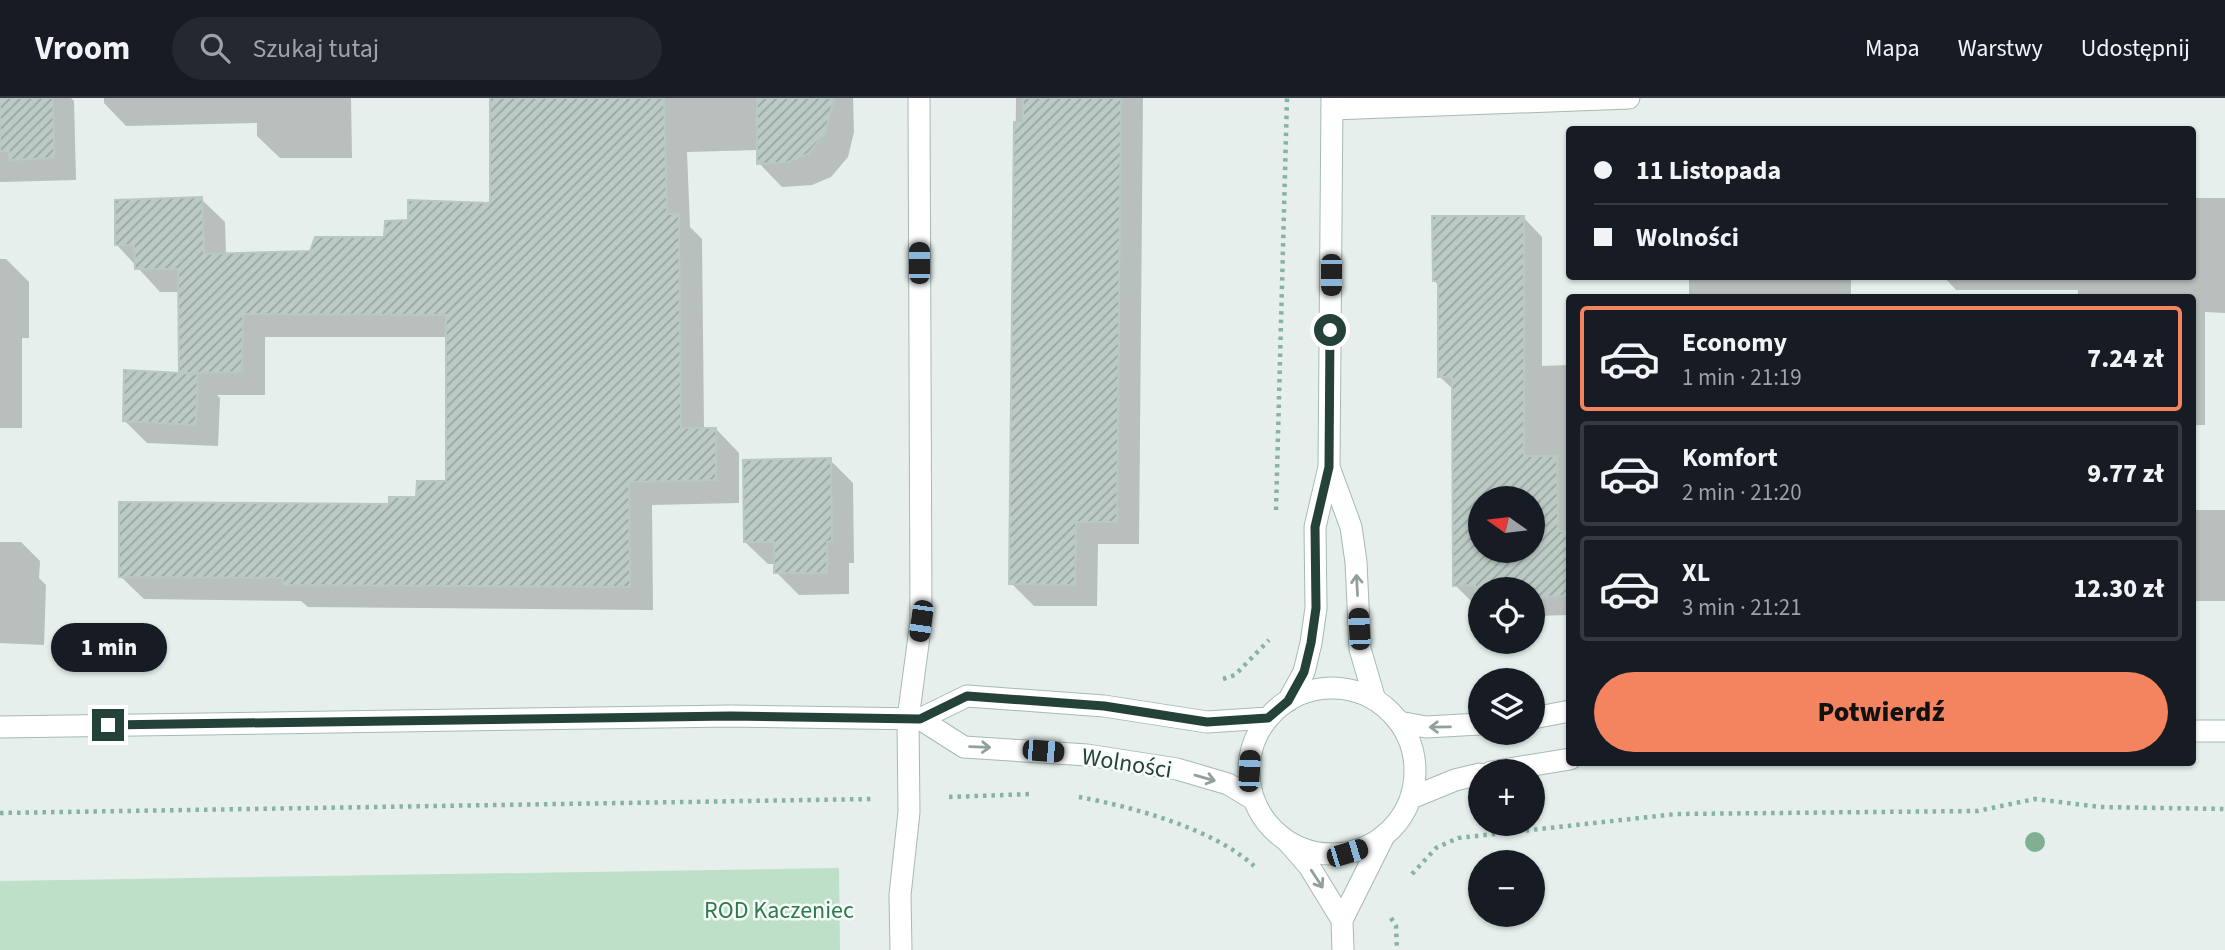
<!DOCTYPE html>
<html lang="pl">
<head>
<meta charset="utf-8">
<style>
  body { margin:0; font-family:"Source Sans 3",sans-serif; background:#242831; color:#f1f3f6; height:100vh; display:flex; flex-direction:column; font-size:26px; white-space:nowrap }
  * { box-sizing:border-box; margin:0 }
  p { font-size:23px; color:#9ea1a6 }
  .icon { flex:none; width:38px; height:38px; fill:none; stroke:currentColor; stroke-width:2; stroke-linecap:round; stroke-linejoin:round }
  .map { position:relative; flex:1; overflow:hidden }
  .sheet { position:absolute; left:1566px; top:196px; width:630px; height:472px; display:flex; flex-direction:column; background:#171b24; border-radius:7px; box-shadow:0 2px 5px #0004 }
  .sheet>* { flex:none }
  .top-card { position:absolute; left:1566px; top:28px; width:630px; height:154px; border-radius:7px; box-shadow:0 2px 5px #0004; display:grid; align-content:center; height:154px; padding:0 28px; background:#171b24 }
  .needle { width:46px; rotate:284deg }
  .controls { position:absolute; left:1468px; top:388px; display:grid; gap:14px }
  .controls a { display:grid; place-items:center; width:77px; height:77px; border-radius:50%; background:#171b24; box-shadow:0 2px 5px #0004; font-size:35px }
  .end { position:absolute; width:32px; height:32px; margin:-16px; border:9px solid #24423a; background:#fff; box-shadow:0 0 0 4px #fff }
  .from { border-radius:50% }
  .bubble { position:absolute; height:49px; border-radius:24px; background:#171b24; box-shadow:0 2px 5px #0004; font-size:23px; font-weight:800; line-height:49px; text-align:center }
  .car { position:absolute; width:21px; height:42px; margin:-21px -10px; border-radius:9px; box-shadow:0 0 5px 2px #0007; background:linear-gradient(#222 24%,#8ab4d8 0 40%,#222 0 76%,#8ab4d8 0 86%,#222 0) }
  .top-card b { display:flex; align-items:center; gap:24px; height:66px; font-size:26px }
  .top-card b+b { border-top:2px solid #363941 }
  .top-card i { width:18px; height:18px; background:#f1f3f6 }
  ul { padding:12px 0 0; list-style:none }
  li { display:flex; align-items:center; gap:21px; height:105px; margin:0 14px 10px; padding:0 14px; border:4px solid #363941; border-radius:7px }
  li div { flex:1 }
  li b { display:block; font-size:26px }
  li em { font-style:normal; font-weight:800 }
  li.on { border-color:#f4845f }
  li>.icon { width:63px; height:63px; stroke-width:1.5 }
  .primary-button { display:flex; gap:14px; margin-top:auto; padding:14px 28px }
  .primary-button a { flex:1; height:80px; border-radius:42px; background:#f4845f; color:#111; font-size:28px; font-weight:800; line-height:80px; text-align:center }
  header { display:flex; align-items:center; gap:42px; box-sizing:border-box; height:98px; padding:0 35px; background:#171b24; border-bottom:2px solid #363941 }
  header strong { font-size:33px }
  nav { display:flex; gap:38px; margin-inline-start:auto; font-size:24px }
  .search { width:490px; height:63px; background:#242831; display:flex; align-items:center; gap:18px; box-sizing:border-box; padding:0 24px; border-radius:38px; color:#9ea1a6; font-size:26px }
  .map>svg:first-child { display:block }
  .garden { fill:#bfe0c8 }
  .shadow { fill:#0003; fill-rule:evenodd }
  .building { fill:url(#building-hatch); stroke:#b8c9c2; stroke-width:2; fill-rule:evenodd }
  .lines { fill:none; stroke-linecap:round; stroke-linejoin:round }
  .street-casing { stroke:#a8b8b2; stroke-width:23 }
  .secondary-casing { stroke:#a4bbb3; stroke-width:23 }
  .path { stroke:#86b3a5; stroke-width:4.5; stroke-dasharray:3.5 5; stroke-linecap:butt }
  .street { stroke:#fff; stroke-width:21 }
  .secondary { stroke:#fff; stroke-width:21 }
  .tree { fill:#80af93 }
  .oneway { stroke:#92a09c }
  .route { stroke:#24423a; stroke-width:9 }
  .labels { text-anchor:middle; stroke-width:5; stroke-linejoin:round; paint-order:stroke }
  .street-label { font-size:24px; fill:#24423a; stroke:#f7fbf9 }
  .park-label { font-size:24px; fill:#2d7a4b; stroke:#f7fbf9 }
</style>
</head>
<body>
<header>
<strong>Vroom</strong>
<div class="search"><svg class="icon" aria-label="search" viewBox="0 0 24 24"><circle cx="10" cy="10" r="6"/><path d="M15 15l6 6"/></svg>Szukaj tutaj</div>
<nav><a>Mapa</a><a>Warstwy</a><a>Udostępnij</a></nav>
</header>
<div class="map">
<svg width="2225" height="852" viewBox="0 0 2225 852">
  <defs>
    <pattern id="building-hatch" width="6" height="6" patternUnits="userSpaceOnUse" patternTransform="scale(1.75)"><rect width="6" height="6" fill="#bbcac4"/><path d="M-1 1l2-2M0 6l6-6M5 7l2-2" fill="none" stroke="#98a6a0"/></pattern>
  </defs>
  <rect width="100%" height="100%" fill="#e6efeb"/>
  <!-- garden -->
  <path class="garden" d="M839,770L840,852H0V783Z"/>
  <!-- shadow -->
  <path class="shadow" d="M0,0H71L74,3L76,82L0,84Z
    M104,0H351L352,60H280L257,38V25L126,28L104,5Z
    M491,0H853L854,34L848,59L831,79L812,87L782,89L759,65V52L687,54L690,129L702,141L704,332L716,331L739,355V405L652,407L653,512L308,509L301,503L144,501L120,478L418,400L447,385L448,239H265V297H217L220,300L218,348L147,345L125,323L184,277L181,274L180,194H160L117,147L201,101L225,124L226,158L311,155L386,141L410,124L491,107Z
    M1016,0H1143L1139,446H1098L1097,508H1034L1011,485Z
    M2193,100H2225V215L2205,214V327H2193V200H2078V192H1956L1943,178H2193Z
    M1523,119L1542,139V268L1570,267V517L1533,518V492H1480V506H1474L1455,487L1454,292L1440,279V188L1434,183ZM1480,401H1533V453H1480Z
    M0,161H6L29,184V240H22V330H0Z
    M1689,178H1858L1851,179V200H1689Z
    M830,362L853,385L854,465H849V496L799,497L776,474V466H768L745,444Z
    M2193,412H2225V503H2193Z
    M0,444H21L40,463L39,480L46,487L44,547L0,545Z"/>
  <!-- building -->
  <path class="building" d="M0,0H53L54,60L9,62V53H0Z
    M490,0H664L667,116H679L681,330H716V382L629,384L630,489L283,487V480L119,479V404L389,406V399H416L417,383H446V217L243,216L242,274L179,275L178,171H135L134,147H115V102L202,99L204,156L310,153L315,139H384L385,123L408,122V102L490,105Z
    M757,0H834L825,35L808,56L788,64L757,66Z
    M1023,0H1121L1117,424H1076L1075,487L1009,486L1014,24H1023Z
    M1432,118H1524V358H1557L1558,433H1567L1568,498L1533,499V492H1480V499H1475V487L1453,488L1452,279H1438V183H1433ZM1480,401H1533V453H1480Z
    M124,272L198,276L196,327L123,323Z
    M831,360L832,443L827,444V475H774V444H744L743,362Z"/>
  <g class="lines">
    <defs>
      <path id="street" d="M1332,11L1629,0
        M1288,744L1309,768L1342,822
        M901,852L900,797L909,714L908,621L921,523L919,0
        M1343,852L1342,822L1384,738"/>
      <path id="secondary" d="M1329,369L1351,429L1356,464L1360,551L1375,602
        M1249 673a83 83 0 1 1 166 0a83 83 0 1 1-166 0Z
        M1288,603L1304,574L1311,545L1316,510L1315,429L1329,369L1332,0
        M1533,620L1570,613
        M920,621L964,649L1087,657L1177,671L1228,686L1253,701
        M1399,624L1426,629L1480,626
        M0,629L731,618L920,621L967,598L1104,608L1207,624L1268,620
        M2193,633H2225
        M1491,674L1570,661
        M1411,700L1455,682L1480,676"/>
    </defs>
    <!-- street casing -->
    <use href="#street" class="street-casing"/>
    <!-- secondary casing -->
    <use href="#secondary" class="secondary-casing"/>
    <!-- path -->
    <path class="path" d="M1276,412L1287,0
      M1223,581L1235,577L1269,542
      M949,699L1031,696
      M1079,699C1133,709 1214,731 1254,768
      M0,715L871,701
      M1412,776L1436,750L1458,740L1676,716L1977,713L2035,701L2100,709L2225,711
      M1391,820L1396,828L1397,852"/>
    <!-- street -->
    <use href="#street" class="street"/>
    <!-- secondary -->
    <use href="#secondary" class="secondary"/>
  </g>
  <!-- trees -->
  <circle class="tree" cx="2035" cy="744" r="10"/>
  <!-- one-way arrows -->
  <defs><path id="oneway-shaft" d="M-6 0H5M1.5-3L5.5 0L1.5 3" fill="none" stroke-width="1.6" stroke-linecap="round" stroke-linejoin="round" transform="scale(1.75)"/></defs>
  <g class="oneway">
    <use href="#oneway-shaft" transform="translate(1357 487) rotate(-93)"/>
    <use href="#oneway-shaft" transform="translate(1440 629) rotate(179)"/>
    <use href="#oneway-shaft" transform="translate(980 649) rotate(2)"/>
    <use href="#oneway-shaft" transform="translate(1205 680) rotate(16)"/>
    <use href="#oneway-shaft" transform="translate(1317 781) rotate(57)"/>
  </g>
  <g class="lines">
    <!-- route -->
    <path class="route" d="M108,627L731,618L920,621L967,598L1104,608L1207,624L1268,620L1288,603L1304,574L1311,545L1316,510L1315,429L1329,369L1330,232"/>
  </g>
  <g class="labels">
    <!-- street labels -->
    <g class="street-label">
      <text transform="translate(1127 665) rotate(9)" y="8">Wolności</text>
    </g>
    <!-- park labels -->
    <g class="park-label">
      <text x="779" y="820">ROD Kaczeniec</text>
    </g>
  </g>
</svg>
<div class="controls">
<a><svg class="needle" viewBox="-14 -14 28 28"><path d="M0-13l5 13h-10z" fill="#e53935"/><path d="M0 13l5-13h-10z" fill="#9ea1a6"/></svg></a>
<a><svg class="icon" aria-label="locate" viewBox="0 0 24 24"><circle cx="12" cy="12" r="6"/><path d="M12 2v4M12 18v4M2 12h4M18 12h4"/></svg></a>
<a><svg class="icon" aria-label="layers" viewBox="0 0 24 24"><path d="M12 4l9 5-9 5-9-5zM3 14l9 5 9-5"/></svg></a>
<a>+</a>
<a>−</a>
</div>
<i class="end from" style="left:1330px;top:232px"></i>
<i class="end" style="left:108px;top:627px"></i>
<div class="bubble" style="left:51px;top:525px;width:116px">1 min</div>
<i class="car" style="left:919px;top:165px;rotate:0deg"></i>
<i class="car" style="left:1331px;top:177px;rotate:180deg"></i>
<i class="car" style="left:921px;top:523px;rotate:188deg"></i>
<i class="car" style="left:1359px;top:531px;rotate:357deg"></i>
<i class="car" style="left:1043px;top:653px;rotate:95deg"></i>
<i class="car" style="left:1249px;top:673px;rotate:3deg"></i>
<i class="car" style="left:1347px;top:755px;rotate:73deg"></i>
<div class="top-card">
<b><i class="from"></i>11 Listopada</b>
<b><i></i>Wolności</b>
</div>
<section class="sheet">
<ul>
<li class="on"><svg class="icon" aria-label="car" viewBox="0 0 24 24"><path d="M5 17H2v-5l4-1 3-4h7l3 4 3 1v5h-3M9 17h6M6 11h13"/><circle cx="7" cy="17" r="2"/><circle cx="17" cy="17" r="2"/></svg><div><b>Economy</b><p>1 min · 21:19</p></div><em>7.24 zł</em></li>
<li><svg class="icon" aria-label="car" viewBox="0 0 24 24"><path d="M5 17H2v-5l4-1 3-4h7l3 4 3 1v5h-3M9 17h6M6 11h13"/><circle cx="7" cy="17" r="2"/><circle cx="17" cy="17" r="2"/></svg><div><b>Komfort</b><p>2 min · 21:20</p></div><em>9.77 zł</em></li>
<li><svg class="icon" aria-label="car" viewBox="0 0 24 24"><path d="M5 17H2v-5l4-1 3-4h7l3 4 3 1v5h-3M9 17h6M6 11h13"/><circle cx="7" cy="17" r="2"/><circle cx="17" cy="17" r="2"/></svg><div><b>XL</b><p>3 min · 21:21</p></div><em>12.30 zł</em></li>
</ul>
<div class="primary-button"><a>Potwierdź</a></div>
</section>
</div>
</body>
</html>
